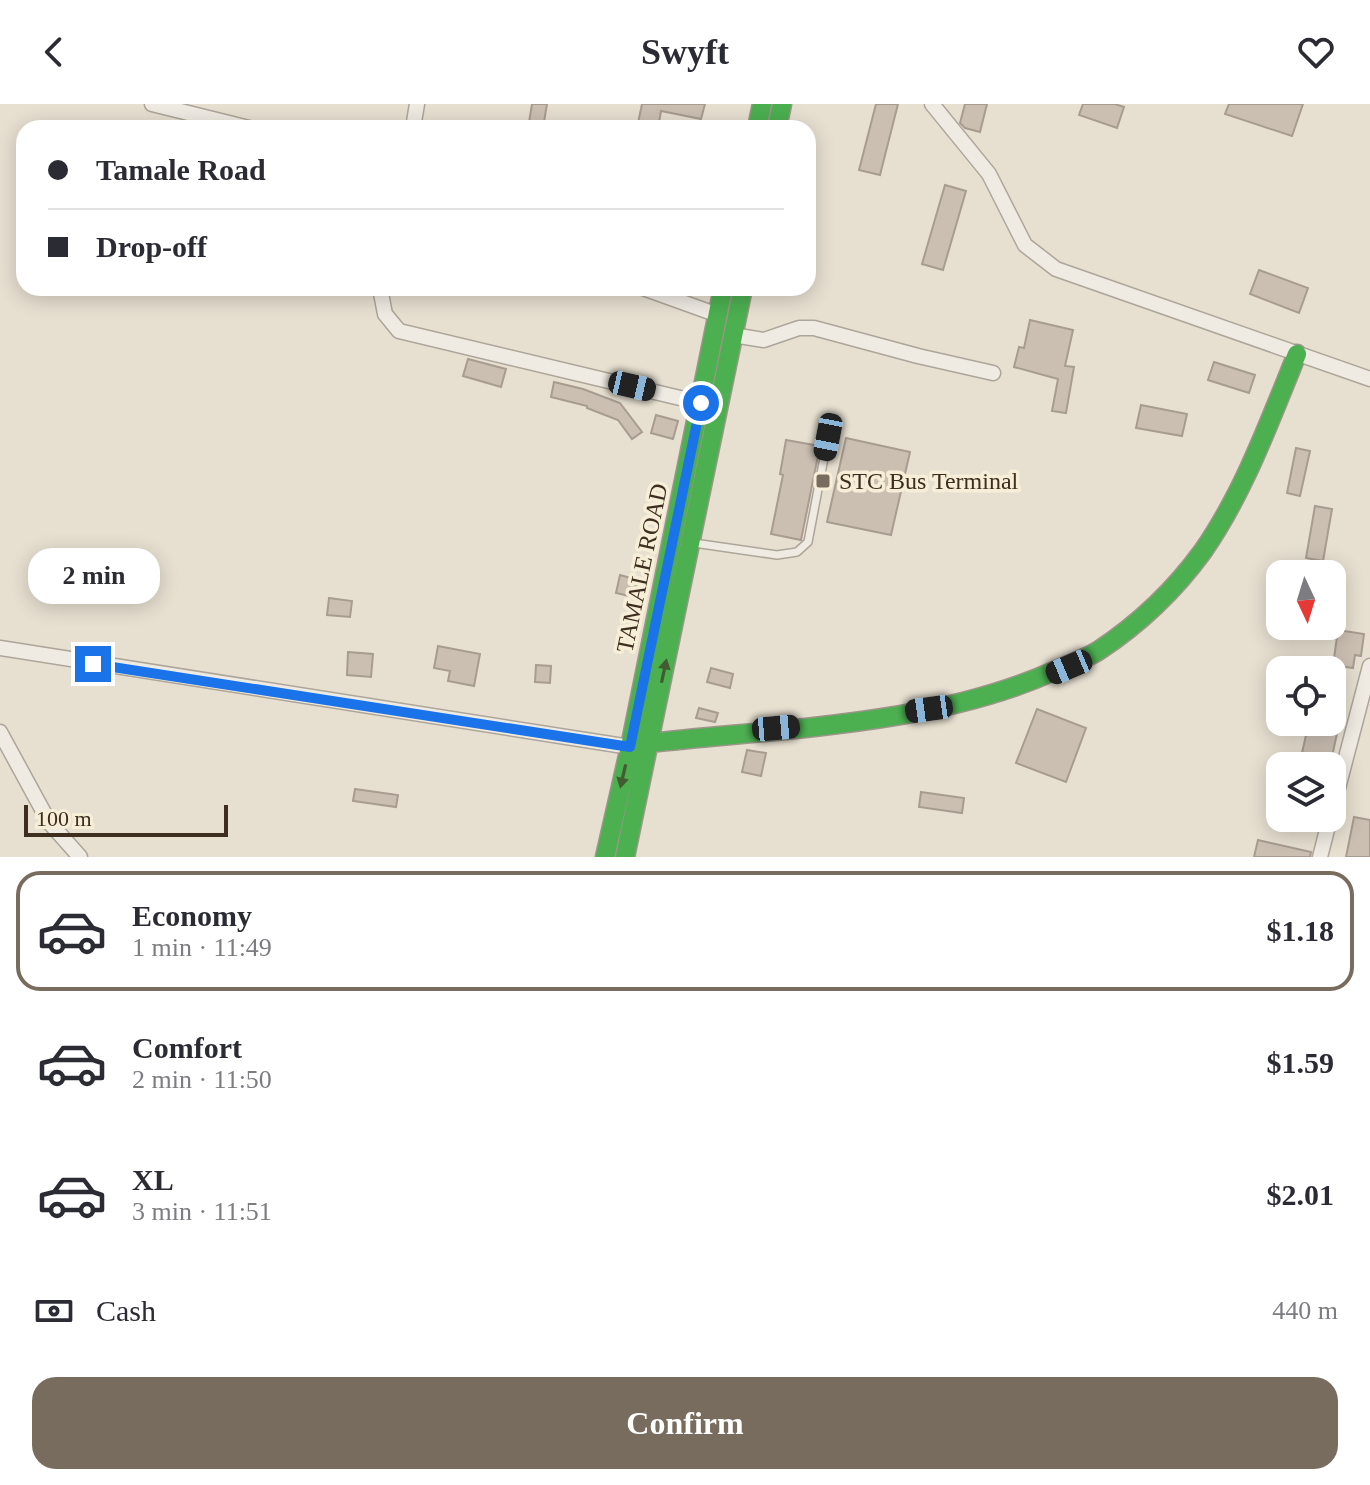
<!DOCTYPE html>
<html lang="en">
<head>
<meta charset="utf-8">
<style>
  body { margin:0; font-family:"Times New Roman",serif; background:#f7f7f7; color:#2b2b33; height:100vh; display:flex; flex-direction:column; font-size:30px; white-space:nowrap }
  * { box-sizing:border-box; margin:0 }
  p { font-size:26px; color:#7c7c81 }
  .icon { flex:none; width:44px; height:44px; fill:none; stroke:currentColor; stroke-width:2; stroke-linecap:round; stroke-linejoin:round }
  .map { position:relative; height:753px; overflow:hidden }
  .panel { display:flex; flex-direction:column; background:#fff; flex:1 }
  .panel>* { flex:none }
  .banner { position:absolute; left:16px; top:16px; width:800px; height:176px; border-radius:24px; box-shadow:0 4px 20px #0003; display:grid; align-content:center; height:176px; padding:0 32px; background:#fff }
  .needle { width:52px; rotate:176deg }
  .buttons { position:absolute; left:1266px; top:456px; display:grid; gap:16px }
  .buttons a { display:grid; place-items:center; width:80px; height:80px; border-radius:16px; background:#fff; box-shadow:0 4px 20px #0003; font-size:40px }
  .scale { position:absolute; left:24px; bottom:20px; width:204px; box-sizing:border-box; padding-left:8px; border:4px solid #3d2e20; border-top:0; font-size:22px; line-height:28px; white-space:nowrap; color:#3d2e20; -webkit-text-stroke:6px #f7eed8; paint-order:stroke }
  .end { position:absolute; width:36px; height:36px; margin:-18px; border:10px solid #1a73e8; background:#fff; box-shadow:0 0 0 4px #fff }
  .from { border-radius:50% }
  .bubble { position:absolute; height:56px; border-radius:24px; background:#fff; box-shadow:0 4px 20px #0003; font-size:26px; font-weight:800; line-height:56px; text-align:center }
  .car { position:absolute; width:24px; height:48px; margin:-24px -12px; border-radius:10px; box-shadow:0 0 6px 2px #0007; background:linear-gradient(#222 24%,#8ab4d8 0 40%,#222 0 76%,#8ab4d8 0 86%,#222 0) }
  .banner b { display:flex; align-items:center; gap:28px; height:76px; font-size:30px }
  .banner b+b { border-top:2px solid #e1e1e2 }
  .banner i { width:20px; height:20px; background:#2b2b33 }
  ul { padding:14px 0 0; list-style:none }
  li { display:flex; align-items:center; gap:24px; height:120px; margin:0 16px 12px; padding:0 16px; border:4px solid transparent; border-radius:24px }
  li div { flex:1 }
  li b { display:block; font-size:30px }
  li em { font-style:normal; font-weight:800 }
  li.on { border-color:#786c5e }
  li>.icon { width:72px; height:72px; stroke-width:1.5 }
  .pay { display:flex; align-items:center; gap:20px; height:88px; padding:0 32px; font-size:30px }
  .pay p { margin-inline-start:auto }
  .cta { display:flex; gap:16px; margin-top:auto; padding:16px 32px }
  .cta a { flex:1; height:92px; border-radius:24px; background:#786c5e; color:#fff; font-size:32px; font-weight:800; line-height:92px; text-align:center }
  header { display:flex; justify-content:space-between; align-items:center; height:104px; padding:0 32px; background:#fff; font-size:36px; font-weight:800 }
  .map>svg:first-child { display:block }
  .building { fill:#cbbfb2; stroke:#a89c90; stroke-width:2 }
  .lines { fill:none; stroke-linecap:round; stroke-linejoin:round }
  .lane-casing { stroke:#ada599; stroke-width:10 }
  .street-casing { stroke:#ada599; stroke-width:17 }
  .fast-casing { stroke:#9c958a; stroke-width:21 }
  .lane { stroke:#efebe3; stroke-width:7 }
  .street { stroke:#efebe3; stroke-width:14 }
  .fast { stroke:#4caf50; stroke-width:18 }
  .oneway { fill:#425b31 }
  .route { stroke:#1a73e8; stroke-width:10 }
  .poi-dot { fill:#786c5e; stroke:#f7eed8; stroke-width:3 }
  .labels { text-anchor:middle; stroke-width:7; stroke-linejoin:round; paint-order:stroke }
  .poi-label { font-size:24px; fill:#3d2e20; stroke:#f7eed8; text-anchor:start }
  .street-label { font-size:24px; fill:#3d2e20; stroke:#f7eed8 }
</style>
</head>
<body>
<header><svg class="icon" aria-label="back" viewBox="0 0 24 24"><path d="M15 5l-7 7 7 7"/></svg>Swyft<svg class="icon" aria-label="heart" viewBox="0 0 24 24"><path d="M12 20l-8-8c-3-5 5-10 8-4 3-6 11-1 8 4z"/></svg></header>
<div class="map">
<svg width="1370" height="753" viewBox="0 0 1370 753">
  <rect width="100%" height="100%" fill="#e7e0d1"/>
  <!-- building -->
  <path class="building" d="M532,0H547L543,24H528Z
    M642,0H705L701,15L661,7L658,24H637Z
    M876,0H898L880,71L859,66Z
    M965,0H987L980,28L965,24L960,19Z
    M1083,0H1115L1124,3L1117,24L1079,11Z
    M1229,0H1303L1292,32L1225,10Z
    M945,81L966,87L943,166L922,160Z
    M1259,166L1308,184L1299,209L1250,190Z
    M1030,216L1073,226L1065,262L1074,263L1066,309L1052,307L1058,275L1014,263L1019,243L1024,244Z
    M468,255L506,265L501,283L463,272Z
    M1214,258L1255,271L1249,289L1208,276Z
    M554,278L583,285L620,299L642,328L632,335L618,316L587,304V302L551,293Z
    M1141,301L1187,310L1182,332L1136,324Z
    M656,311L678,317L673,335L651,329Z
    M846,334L910,348L891,431L827,418Z
    M786,336L820,342L801,436L771,430L783,371L780,370Z
    M1296,344L1310,347L1300,392L1287,389Z
    M1315,402L1332,405L1323,457L1306,454Z
    M620,471L638,476L634,493L616,489Z
    M329,494L352,497L350,513L327,511Z
    M1338,526L1364,530L1361,552L1355,551L1353,564L1333,561Z
    M438,542L480,550L474,582L448,577L450,567L434,564Z
    M348,548L373,550L371,573L347,571Z
    M536,561L551,562L550,579L535,578Z
    M711,564L733,570L730,584L707,578Z
    M1332,590L1345,592L1330,662H1299L1309,618H1332Z
    M699,604L718,609L715,618L696,614Z
    M1037,605L1086,624L1066,678L1016,659Z
    M747,646L766,649L761,672L742,668Z
    M355,685L398,691L396,703L353,697Z
    M921,688L964,694L962,709L919,703Z
    M1354,713L1370,716V753H1346Z
    M1258,736L1311,748L1310,753H1254Z"/>
  <g class="lines">
    <defs>
      <path id="lane" d="M694,439L777,451L797,448L808,438L828,333"/>
      <path id="street" d="M152,0L249,24
        M932,0L989,70L1025,141L1056,165L1370,275
        M413,24L417,0
        M380,184L385,210L399,227L701,299
        M643,184L718,211
        M733,231L764,236L799,224H814L918,252L993,269
        M0,544L630,643
        M0,628L49,718L80,753
        M1332,707L1370,562
        M1320,753L1330,714"/>
      <path id="fast" d="M757,24L762,0
        M777,24L782,0
        M649,639C781,624 932,622 1054,567C1068,561 1085,555 1098,547C1139,520 1174,487 1203,447C1244,388 1270,316 1297,250
        M605,753L630,643L723,184
        M625,753L743,184"/>
    </defs>
    <!-- lane casing -->
    <use href="#lane" class="lane-casing"/>
    <!-- street casing -->
    <use href="#street" class="street-casing"/>
    <!-- fast casing -->
    <use href="#fast" class="fast-casing"/>
    <!-- lane -->
    <use href="#lane" class="lane"/>
    <!-- street -->
    <use href="#street" class="street"/>
    <!-- fast -->
    <use href="#fast" class="fast"/>
  </g>
  <!-- one-way arrows -->
  <defs><path id="oneway-solid" d="M-6-.8H1V-3.2L6.5 0L1 3.2V.8H-6Z" transform="scale(2)"/></defs>
  <g class="oneway">
    <use href="#oneway-solid" transform="translate(664 567) rotate(-78)"/>
    <use href="#oneway-solid" transform="translate(623 672) rotate(103)"/>
  </g>
  <g class="lines">
    <!-- route -->
    <path class="route" d="M93,560L630,643L701,299"/>
  </g>
  <!-- markers -->
  <rect class="poi-dot" x="815" y="369" width="16" height="16" rx="4"/>
  <g class="labels">
    <!-- poi labels -->
    <g class="poi-label">
      <text x="839" y="385">STC Bus Terminal</text>
    </g>
    <!-- street labels -->
    <g class="street-label">
      <text transform="translate(642 464) rotate(-78)" y="8">TAMALE ROAD</text>
    </g>
  </g>
</svg>
<div class="buttons">
<a><svg class="needle" viewBox="-14 -14 28 28"><path d="M0-13l5 13h-10z" fill="#e53935"/><path d="M0 13l5-13h-10z" fill="#7c7c81"/></svg></a>
<a><svg class="icon" aria-label="locate" viewBox="0 0 24 24"><circle cx="12" cy="12" r="6"/><path d="M12 2v4M12 18v4M2 12h4M18 12h4"/></svg></a>
<a><svg class="icon" aria-label="layers" viewBox="0 0 24 24"><path d="M12 4l9 5-9 5-9-5zM3 14l9 5 9-5"/></svg></a>
</div>
<div class="scale">100 m</div>
<i class="end from" style="left:701px;top:299px"></i>
<i class="end" style="left:93px;top:560px"></i>
<div class="bubble" style="left:28px;top:444px;width:132px">2 min</div>
<i class="car" style="left:632px;top:282px;rotate:103deg"></i>
<i class="car" style="left:828px;top:333px;rotate:191deg"></i>
<i class="car" style="left:1069px;top:563px;rotate:247deg"></i>
<i class="car" style="left:929px;top:605px;rotate:262deg"></i>
<i class="car" style="left:776px;top:624px;rotate:85deg"></i>
<div class="banner">
<b><i class="from"></i>Tamale Road</b>
<b><i></i>Drop-off</b>
</div>
</div>
<section class="panel">
<ul>
<li class="on"><svg class="icon" aria-label="car" viewBox="0 0 24 24"><path d="M5 17H2v-5l4-1 3-4h7l3 4 3 1v5h-3M9 17h6M6 11h13"/><circle cx="7" cy="17" r="2"/><circle cx="17" cy="17" r="2"/></svg><div><b>Economy</b><p>1 min · 11:49</p></div><em>$1.18</em></li>
<li><svg class="icon" aria-label="car" viewBox="0 0 24 24"><path d="M5 17H2v-5l4-1 3-4h7l3 4 3 1v5h-3M9 17h6M6 11h13"/><circle cx="7" cy="17" r="2"/><circle cx="17" cy="17" r="2"/></svg><div><b>Comfort</b><p>2 min · 11:50</p></div><em>$1.59</em></li>
<li><svg class="icon" aria-label="car" viewBox="0 0 24 24"><path d="M5 17H2v-5l4-1 3-4h7l3 4 3 1v5h-3M9 17h6M6 11h13"/><circle cx="7" cy="17" r="2"/><circle cx="17" cy="17" r="2"/></svg><div><b>XL</b><p>3 min · 11:51</p></div><em>$2.01</em></li>
</ul>
<div class="pay"><svg class="icon" aria-label="cash" viewBox="0 0 24 24"><path d="M3 7h18v10H3z"/><circle cx="12" cy="12" r="2"/></svg>Cash<p>440 m</p></div>
<div class="cta"><a>Confirm</a></div>
</section>
</body>
</html>
